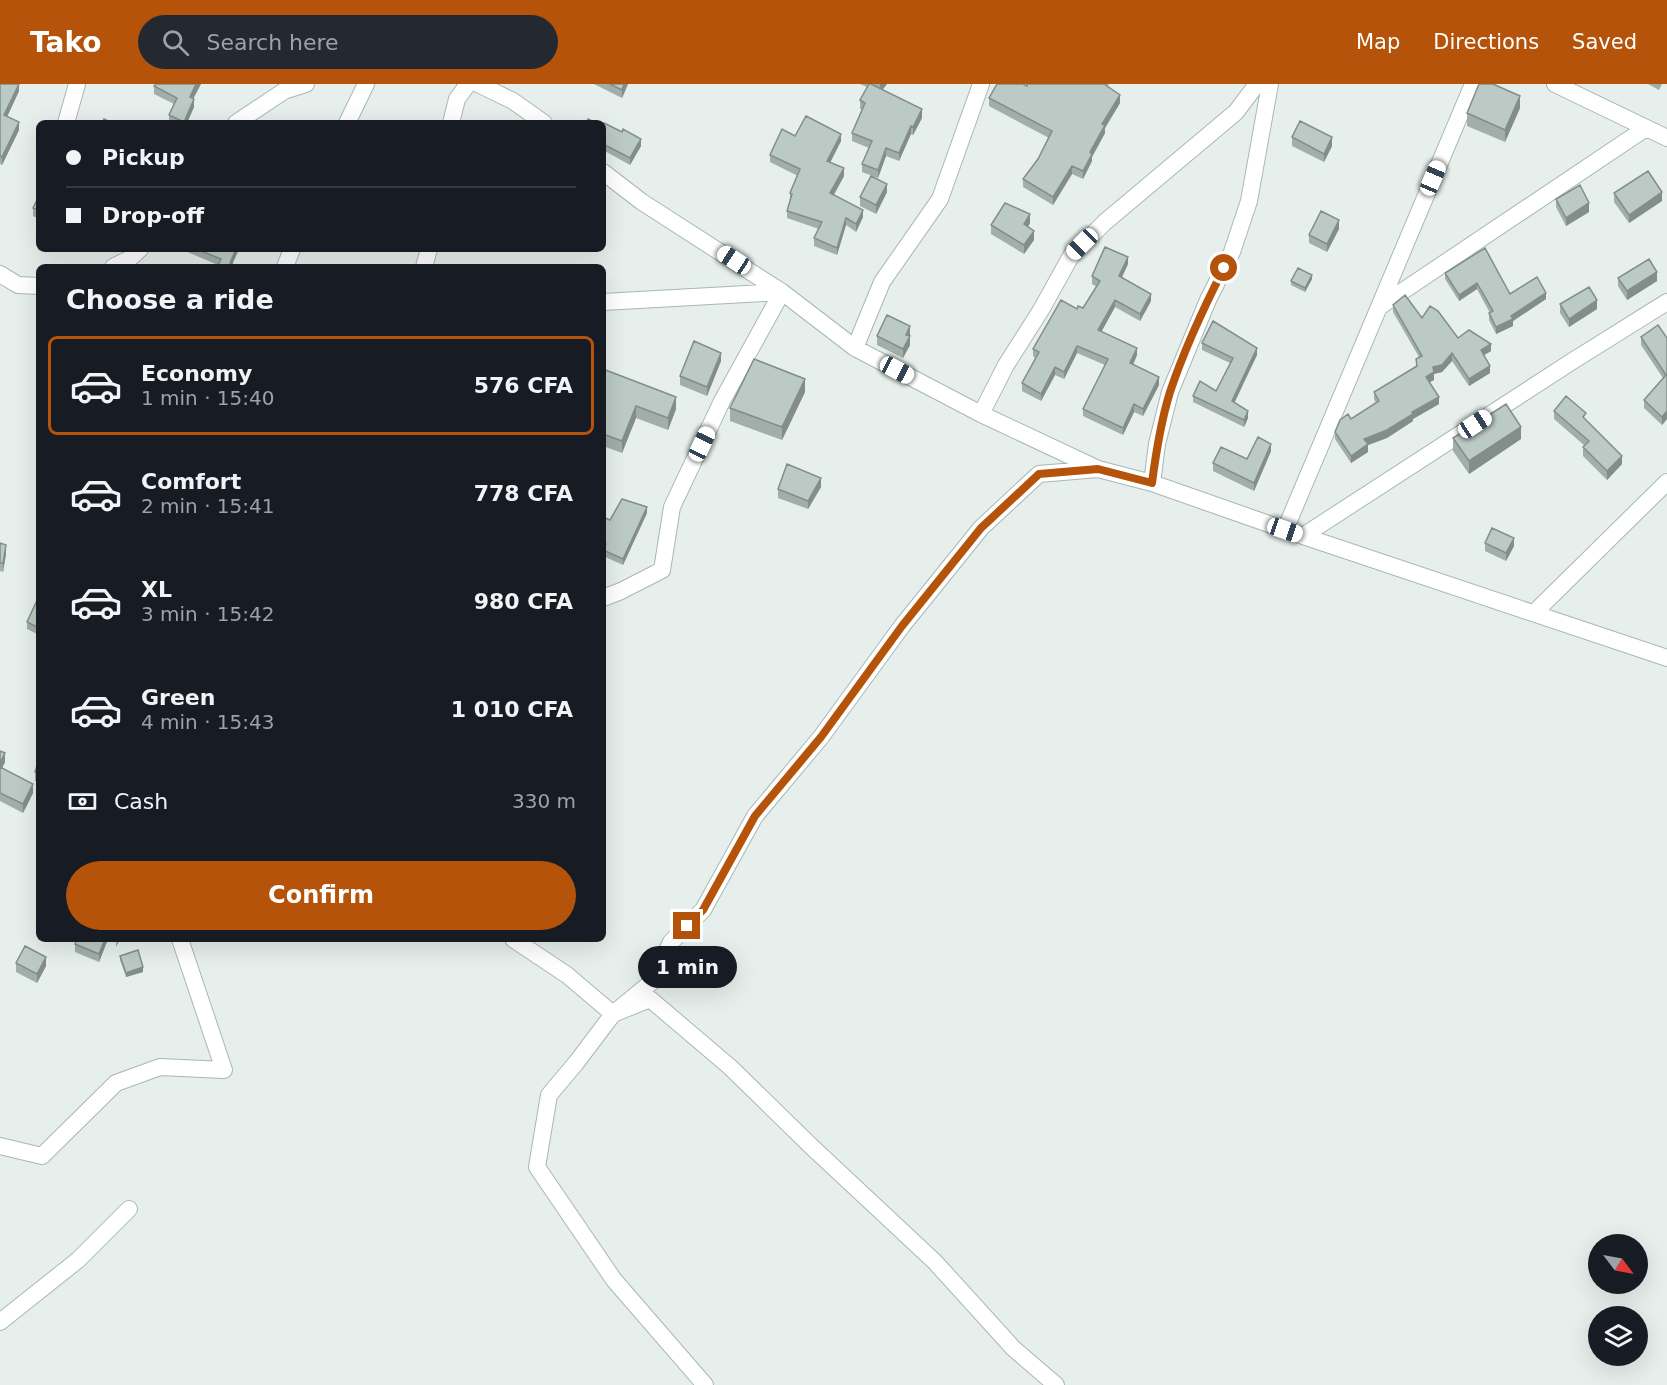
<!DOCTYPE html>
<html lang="en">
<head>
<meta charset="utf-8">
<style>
  body { margin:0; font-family:"DejaVu Sans",sans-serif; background:#242831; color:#f1f3f6; height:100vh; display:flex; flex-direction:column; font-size:22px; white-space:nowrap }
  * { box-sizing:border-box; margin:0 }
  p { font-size:20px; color:#9ea1a6 }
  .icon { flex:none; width:33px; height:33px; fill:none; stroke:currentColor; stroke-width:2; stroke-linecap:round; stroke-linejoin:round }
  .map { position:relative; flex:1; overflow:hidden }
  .sheet { position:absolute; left:36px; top:180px; width:570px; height:678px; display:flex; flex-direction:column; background:#171b24; border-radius:9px; box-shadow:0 6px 24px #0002 }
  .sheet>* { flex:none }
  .banner { position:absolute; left:36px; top:36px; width:570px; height:132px; border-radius:9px; box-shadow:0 6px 24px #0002; display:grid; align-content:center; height:132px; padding:0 30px; background:#171b24 }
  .needle { width:39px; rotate:122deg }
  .buttons { position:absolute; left:1588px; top:1150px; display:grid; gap:12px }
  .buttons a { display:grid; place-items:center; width:60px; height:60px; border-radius:50%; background:#171b24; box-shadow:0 6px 24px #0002; font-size:30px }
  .end { position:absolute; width:27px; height:27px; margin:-14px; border:8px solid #b45309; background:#fff; box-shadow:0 0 0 3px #fff }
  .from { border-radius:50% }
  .bubble { position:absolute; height:42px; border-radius:21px; background:#171b24; box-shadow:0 6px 24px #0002; font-size:20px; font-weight:700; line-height:42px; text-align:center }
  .car { position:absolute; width:18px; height:36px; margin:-18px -9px; border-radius:8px; box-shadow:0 0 4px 2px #0007; background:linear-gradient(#fff 24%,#345 0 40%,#fff 0 76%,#345 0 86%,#fff 0) }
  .banner b { display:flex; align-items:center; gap:21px; height:57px; font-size:22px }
  .banner b+b { border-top:2px solid #363941 }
  .banner i { width:15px; height:15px; background:#f1f3f6 }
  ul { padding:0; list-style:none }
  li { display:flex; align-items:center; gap:18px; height:99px; margin:0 12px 9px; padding:0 18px; border:3px solid transparent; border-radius:9px }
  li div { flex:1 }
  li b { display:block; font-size:22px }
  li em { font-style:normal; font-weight:700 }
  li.on { border-color:#b45309 }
  li>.icon { width:54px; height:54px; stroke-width:1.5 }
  h2 { padding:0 30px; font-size:27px; line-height:72px }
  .pay { display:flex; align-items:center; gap:15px; height:66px; padding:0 30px; font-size:22px }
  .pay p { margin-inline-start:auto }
  .action { display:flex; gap:12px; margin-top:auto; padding:12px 30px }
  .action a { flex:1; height:69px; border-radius:36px; background:#b45309; color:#fff; font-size:24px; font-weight:700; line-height:69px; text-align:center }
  header { display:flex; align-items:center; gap:36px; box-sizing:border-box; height:84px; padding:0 30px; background:#b45309; color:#fff }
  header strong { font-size:28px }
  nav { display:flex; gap:33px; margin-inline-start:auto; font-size:21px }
  .search { width:420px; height:54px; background:#242831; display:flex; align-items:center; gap:15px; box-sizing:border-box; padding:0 21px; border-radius:33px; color:#9ea1a6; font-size:22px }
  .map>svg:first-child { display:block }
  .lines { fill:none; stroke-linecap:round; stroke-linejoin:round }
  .minor-casing { stroke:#a8b8b2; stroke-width:18 }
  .minor { stroke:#fff; stroke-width:16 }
  .wall { fill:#a1aea9 }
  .shaded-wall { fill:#838d89 }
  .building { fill:#bbcac4; stroke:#838d89; stroke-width:1.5 }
  .route { stroke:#b45309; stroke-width:8 }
</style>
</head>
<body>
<header>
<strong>Tako</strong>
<div class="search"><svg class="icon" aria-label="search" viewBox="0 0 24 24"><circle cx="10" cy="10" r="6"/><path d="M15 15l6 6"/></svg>Search here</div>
<nav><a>Map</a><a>Directions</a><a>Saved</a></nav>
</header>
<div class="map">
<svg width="1667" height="1301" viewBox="0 0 1667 1301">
  <rect width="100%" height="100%" fill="#e6efeb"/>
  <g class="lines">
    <defs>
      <path id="minor" d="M478,0L513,17L544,39
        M1555,0L1667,54
        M66,39L77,0
        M236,39L284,7L306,0
        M347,39L366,0
        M451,39L457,15L468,0
        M603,88L642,118L782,208L855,264L981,330L1098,385L1152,399L1303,452L1667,574
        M113,183L129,175L140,165
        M285,183L292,165
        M424,183L429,165
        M0,190L18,201L39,202
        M603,218L782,208
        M1379,223L1646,44
        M855,264L882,198L940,115L981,0
        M981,330L1006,281L1041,226L1071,172L1105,138L1236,28L1257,0
        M1152,399L1157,360L1170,308L1208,216L1232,168L1249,117L1270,0
        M1285,446L1473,0
        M1303,452L1571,278L1667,218
        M603,514L621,507L662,486L672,423L722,317L782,208
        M1534,529L1667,398
        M513,855L567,891L613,930L650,915L730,983L813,1064L935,1178L1013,1264L1056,1301
        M0,1062L42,1072L116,999L160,983L224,986L180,855
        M0,1238L78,1176L129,1125
        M705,1301L614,1196L537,1083L549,1011L576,979L613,930L653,897L671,858L703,826L755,732L821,653L902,542L981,444L1039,390L1098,385"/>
    </defs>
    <!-- minor casing -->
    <use href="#minor" class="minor-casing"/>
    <!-- minor -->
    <use href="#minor" class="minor"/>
  </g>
  <!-- wall -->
  <path class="wall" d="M0,0L19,7L7,33L19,46L2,81L0,80Z
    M156,0H201L193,14L194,23L187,39H169V31L174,20L154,10V2Z
    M594,0H628L622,14Z
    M860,0H887L882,6L922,34L913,51L911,50L899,77L886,72L878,94L862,88V80L869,64L852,57V49L862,25H860V16L867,3Z
    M1027,0H1109L1107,3L1120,19L1105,44V49L1092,73V77L1083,95L1072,90L1053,121L1023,103V95L1038,75L1049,54L989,22V14L1027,2Z
    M1648,0H1662L1659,6Z
    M1520,24L1505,58L1467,42V29Z
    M603,41L641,62L630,81L603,66Z
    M795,52L841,57L830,78L844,92L834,111L863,133L856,148L846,141L837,171L814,162V154L819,145L787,134V127L790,117V109L798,92L770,78V71Z
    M1292,53L1332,62L1324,78L1292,62Z
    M887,108L876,130L860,122V113Z
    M1614,109L1662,117L1629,139L1614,118Z
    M39,112V135L33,132V124Z
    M1556,115L1589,128L1566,142L1556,123Z
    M1030,139L1028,143L1034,156L1024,170L991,150V141Z
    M1339,145L1327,168L1309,159V151Z
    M185,165H239L232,180L218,181L185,167Z
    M1128,180L1121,194L1151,217L1140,237L1115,223L1101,248L1137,271L1133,281L1159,301L1143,332L1134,328L1123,351L1083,332V325L1105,281L1077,269L1064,295L1055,291L1041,317L1022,307V299L1035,274L1033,272V265L1077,225L1083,224L1097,203L1092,200V192Z
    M1445,189L1510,210L1546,215L1513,237V242L1496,250L1489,236V229H1490L1477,205L1459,217L1445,195Z
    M1618,194L1657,197L1627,216L1618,202Z
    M1312,195L1305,208L1291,201V197Z
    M1560,220L1597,225L1569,243L1560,229Z
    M1393,221L1422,234L1458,254L1491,267L1484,271L1490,289L1469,302L1452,277L1442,288L1434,290V296L1430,298L1439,320L1413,335V337L1387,354L1368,361V368L1351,379L1335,355V348L1351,335L1376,319L1374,315V308L1416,283V275L1419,273L1393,228Z
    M910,251V261L903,274L877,261V252Z
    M1641,253L1667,254V335L1662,341L1644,324V316L1663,294L1641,261Z
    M1202,259L1257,271L1234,318L1248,334L1244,343L1193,318V312L1216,307L1230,279L1202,266Z
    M721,277L707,312L680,301V292Z
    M603,285L676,325L668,346L636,334L622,369L603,362Z
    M805,308L782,356L730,337V324Z
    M1554,327L1586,336L1622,380L1607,396L1583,372V363L1585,362L1554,335Z
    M1453,354L1521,355L1469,390L1453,367Z
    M1271,367L1254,407L1213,387V379L1247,375Z
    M821,403L808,425L778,414V405Z
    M647,429L623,481L603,472V433L610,436Z
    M0,459L6,470L3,488L0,487Z
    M1485,459L1514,462L1506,477L1485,467Z
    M39,512V551L27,545V538Z
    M0,667L5,678L2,684L33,709L23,729L0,717Z
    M39,675V698L35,697V688Z
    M77,855H108L99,878L75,868V860Z
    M120,872L143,888L126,893L120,876Z
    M16,879L46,882L37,899L16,888Z"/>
  <!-- shaded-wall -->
  <path class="shaded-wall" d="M19,0V7L4,39V31Z
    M196,0H201L190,21V13Z
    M624,0H628L622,14V6Z
    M880,0H887L880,9Z
    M1120,11V19L1105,44V49L1092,73V77L1083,95V87L1102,40Z
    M1520,12V24L1505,58V46Z
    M194,15V23L187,39H184Z
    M922,25V34L913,51V43Z
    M19,38V46L2,81V73Z
    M911,42V50L899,77V69Z
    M841,50V57L827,85V77Z
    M1332,53V62L1324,78V70Z
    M641,55V62L630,81V74Z
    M886,64V72L878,94V86Z
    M1072,82V90L1053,121V113Z
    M844,84V92L830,117V109Z
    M887,100V108L876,130V121Z
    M1662,108V117L1629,139V131Z
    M1589,119V128L1566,142V134Z
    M863,126V133L856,148V140Z
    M1030,130V139L1024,149V140Z
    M846,134V141L837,171V164Z
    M1339,136V145L1327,168V160Z
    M1034,147V156L1024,170V161Z
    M236,165H239L231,183L230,179Z
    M1128,173V180L1119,200V192Z
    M1657,188V197L1627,216V207Z
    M1312,191V195L1305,208V204Z
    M1477,199V205L1459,217V211Z
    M1546,209V215L1513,237V242L1496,250V243L1511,232Z
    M1151,210V217L1140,237V230Z
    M1115,216V223L1098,254V246Z
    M1597,216V225L1569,243V235Z
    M910,242V251L906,259V251Z
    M910,252V261L903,274V265Z
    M1491,260V267L1481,273V266Z
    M1077,262V269L1064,295V288Z
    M1137,264V271L1130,287V279Z
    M1257,264V271L1232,324V317Z
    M721,269V277L707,312V303Z
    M1452,269V277L1442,288L1434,290V296L1426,300V293L1433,283Z
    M1490,282V289L1469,302V295Z
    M1055,283V291L1041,317V310Z
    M1159,293V301L1143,332V325Z
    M805,295V308L782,356V343Z
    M676,313V325L668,346V334Z
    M1439,313V320L1413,335V337L1387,354L1368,361V368L1351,379V372L1364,355Z
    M1134,320V328L1123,351V344Z
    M636,322V334L622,369V357Z
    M1248,327V334L1244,343V336Z
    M1667,327V335L1662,341V333Z
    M1521,343V355L1469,390V377Z
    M1271,360V367L1254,407V399Z
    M1622,372V380L1607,396V387Z
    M821,394V403L808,425V417Z
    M647,423V429L623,481V475Z
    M1514,454V462L1506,477V469Z
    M6,461V470L3,488V479Z
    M5,669V678L0,688V679Z
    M33,700V709L23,729V720Z
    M105,855H108L99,878V870Z
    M117,855H120L116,863Z
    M46,873V882L37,899V890Z
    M143,883V888L126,893V889Z"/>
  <!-- building -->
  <path class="building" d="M0,0H19L4,31L19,38L2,73L0,72Z
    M156,0H196L190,13L194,15L184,38L169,31L177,14L154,2Z
    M610,0H624L622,6Z
    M869,0H871L922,25L913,43L911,42L899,69L886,64L878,86L862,80L872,57L852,49L865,19L860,16Z
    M997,0H1023L1027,2V0H1104L1120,11L1102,40L1105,41L1090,68L1092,70L1083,87L1072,82L1053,113L1023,95L1038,75L1052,47L989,14Z
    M1479,0H1493L1520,12L1505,46L1467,29Z
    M806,32L841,50L827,77L844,84L830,109L863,126L856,140L846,134L837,164L814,154L822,138L787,127L792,110L790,109L800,85L770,71L782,45L795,52Z
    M104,35L112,39H102Z
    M588,35L596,39H586Z
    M1300,37L1332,53L1324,70L1292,53Z
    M604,39L622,48L623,45L641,55L630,74L603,60V41Z
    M1648,87L1662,108L1629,131L1614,109Z
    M871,92L887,100L876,121L860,113Z
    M1580,101L1589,119L1566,134L1556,115Z
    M39,112V126L33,124Z
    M1005,119L1030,130L1024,140L1034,147L1024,161L991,141Z
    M1321,127L1339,136L1327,160L1309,151Z
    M1105,163L1128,173L1119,192L1151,210L1140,230L1115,216L1098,246L1137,264L1130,279L1159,293L1143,325L1134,320L1123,344L1083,325L1108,275L1077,262L1064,288L1055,283L1041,310L1022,299L1039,268L1033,265L1061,216L1077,225L1078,222L1083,224L1100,197L1092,192Z
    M1485,164L1510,210L1537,193L1546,209L1511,232L1513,235L1496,243L1489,229L1493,227L1477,199L1459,211L1445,189Z
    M196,165H236L230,179L238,183H217L221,175Z
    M1649,175L1657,188L1627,207L1618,194Z
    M1298,184L1312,191L1305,204L1291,197Z
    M1589,203L1597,216L1569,235L1560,220Z
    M1405,211L1422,234L1430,222L1438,227L1458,254L1469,246L1491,260L1481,266L1490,282L1469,295L1452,269L1442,281L1433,283L1434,288L1426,293L1439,313L1412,328L1413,330L1387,346L1364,355L1368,360L1351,372L1335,348L1340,336L1348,330L1351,335L1379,317L1374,308L1417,282L1416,275L1422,272L1393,221Z
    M887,231L910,242L906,251L910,252L903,265L877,252Z
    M1213,237L1257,264L1232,317L1248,327L1244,336L1193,312L1200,297L1216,307L1233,274L1202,259Z
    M1658,241L1667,254V327L1662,333L1644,316L1666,291L1641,253Z
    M694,257L721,269L707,303L680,292Z
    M754,275L805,295L782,343L730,324Z
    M603,285L676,313L668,334L636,322L622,357L603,350Z
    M1566,312L1586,329L1583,333L1622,372L1607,387L1583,363L1589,357L1554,327Z
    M1506,320L1521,343L1469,377L1453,354Z
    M1258,353L1271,360L1254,399L1213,379L1221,363L1247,375Z
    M787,380L821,394L808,417L778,405Z
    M622,415L647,423L623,475L603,466L606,460L603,458V433L610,436Z
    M1492,444L1514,454L1506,469L1485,459Z
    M0,459L6,461L3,479H0Z
    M39,512V544L27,538Z
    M0,667L5,669L0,679Z
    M39,675V689L35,688Z
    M0,683L33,700L23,720L0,709Z
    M77,855H105L99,870L75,860Z
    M25,862L46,873L37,890L16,879Z
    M138,866L143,883L126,889L120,872Z"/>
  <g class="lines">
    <!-- route -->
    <path class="route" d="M687,842L703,826L755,732L821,653L902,542L981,444L1039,390L1098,385L1152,399C1156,368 1161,337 1170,308C1184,266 1204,223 1224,184"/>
  </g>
</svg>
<div class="buttons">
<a><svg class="needle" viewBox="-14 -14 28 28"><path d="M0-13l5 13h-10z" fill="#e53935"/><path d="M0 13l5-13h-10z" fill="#9ea1a6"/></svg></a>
<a><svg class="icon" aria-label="layers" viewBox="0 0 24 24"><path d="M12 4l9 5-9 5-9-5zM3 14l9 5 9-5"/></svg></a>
</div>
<i class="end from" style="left:1224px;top:184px"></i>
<i class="end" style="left:687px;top:842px"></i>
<div class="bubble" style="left:638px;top:862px;width:99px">1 min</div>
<i class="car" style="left:1433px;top:94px;rotate:23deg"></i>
<i class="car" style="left:1082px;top:160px;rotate:225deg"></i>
<i class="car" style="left:734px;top:176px;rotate:303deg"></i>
<i class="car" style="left:897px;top:286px;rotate:118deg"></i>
<i class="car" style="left:1475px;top:340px;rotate:57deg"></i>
<i class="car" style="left:702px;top:360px;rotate:25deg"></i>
<i class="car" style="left:1285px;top:446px;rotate:109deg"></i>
<div class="banner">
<b><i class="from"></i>Pickup</b>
<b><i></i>Drop-off</b>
</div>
<section class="sheet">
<h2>Choose a ride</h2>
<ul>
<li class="on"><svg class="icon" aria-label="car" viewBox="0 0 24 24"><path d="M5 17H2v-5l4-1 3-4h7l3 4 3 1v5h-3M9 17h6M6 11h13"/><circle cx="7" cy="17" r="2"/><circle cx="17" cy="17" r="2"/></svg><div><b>Economy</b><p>1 min · 15:40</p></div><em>576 CFA</em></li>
<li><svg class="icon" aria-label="car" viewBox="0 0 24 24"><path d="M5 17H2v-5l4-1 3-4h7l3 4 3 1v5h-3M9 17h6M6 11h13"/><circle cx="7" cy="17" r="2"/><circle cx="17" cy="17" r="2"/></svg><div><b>Comfort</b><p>2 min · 15:41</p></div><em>778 CFA</em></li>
<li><svg class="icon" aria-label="car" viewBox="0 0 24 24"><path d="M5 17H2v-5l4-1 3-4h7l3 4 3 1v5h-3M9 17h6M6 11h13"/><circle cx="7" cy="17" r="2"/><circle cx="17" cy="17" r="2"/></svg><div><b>XL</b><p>3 min · 15:42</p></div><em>980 CFA</em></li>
<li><svg class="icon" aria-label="car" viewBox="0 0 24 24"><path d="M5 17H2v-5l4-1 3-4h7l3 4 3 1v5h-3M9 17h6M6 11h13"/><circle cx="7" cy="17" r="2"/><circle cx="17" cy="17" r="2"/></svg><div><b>Green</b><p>4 min · 15:43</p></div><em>1 010 CFA</em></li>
</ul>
<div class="pay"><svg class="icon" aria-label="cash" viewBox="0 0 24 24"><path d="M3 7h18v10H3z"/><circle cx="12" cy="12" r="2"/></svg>Cash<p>330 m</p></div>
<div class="action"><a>Confirm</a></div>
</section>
</div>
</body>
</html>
